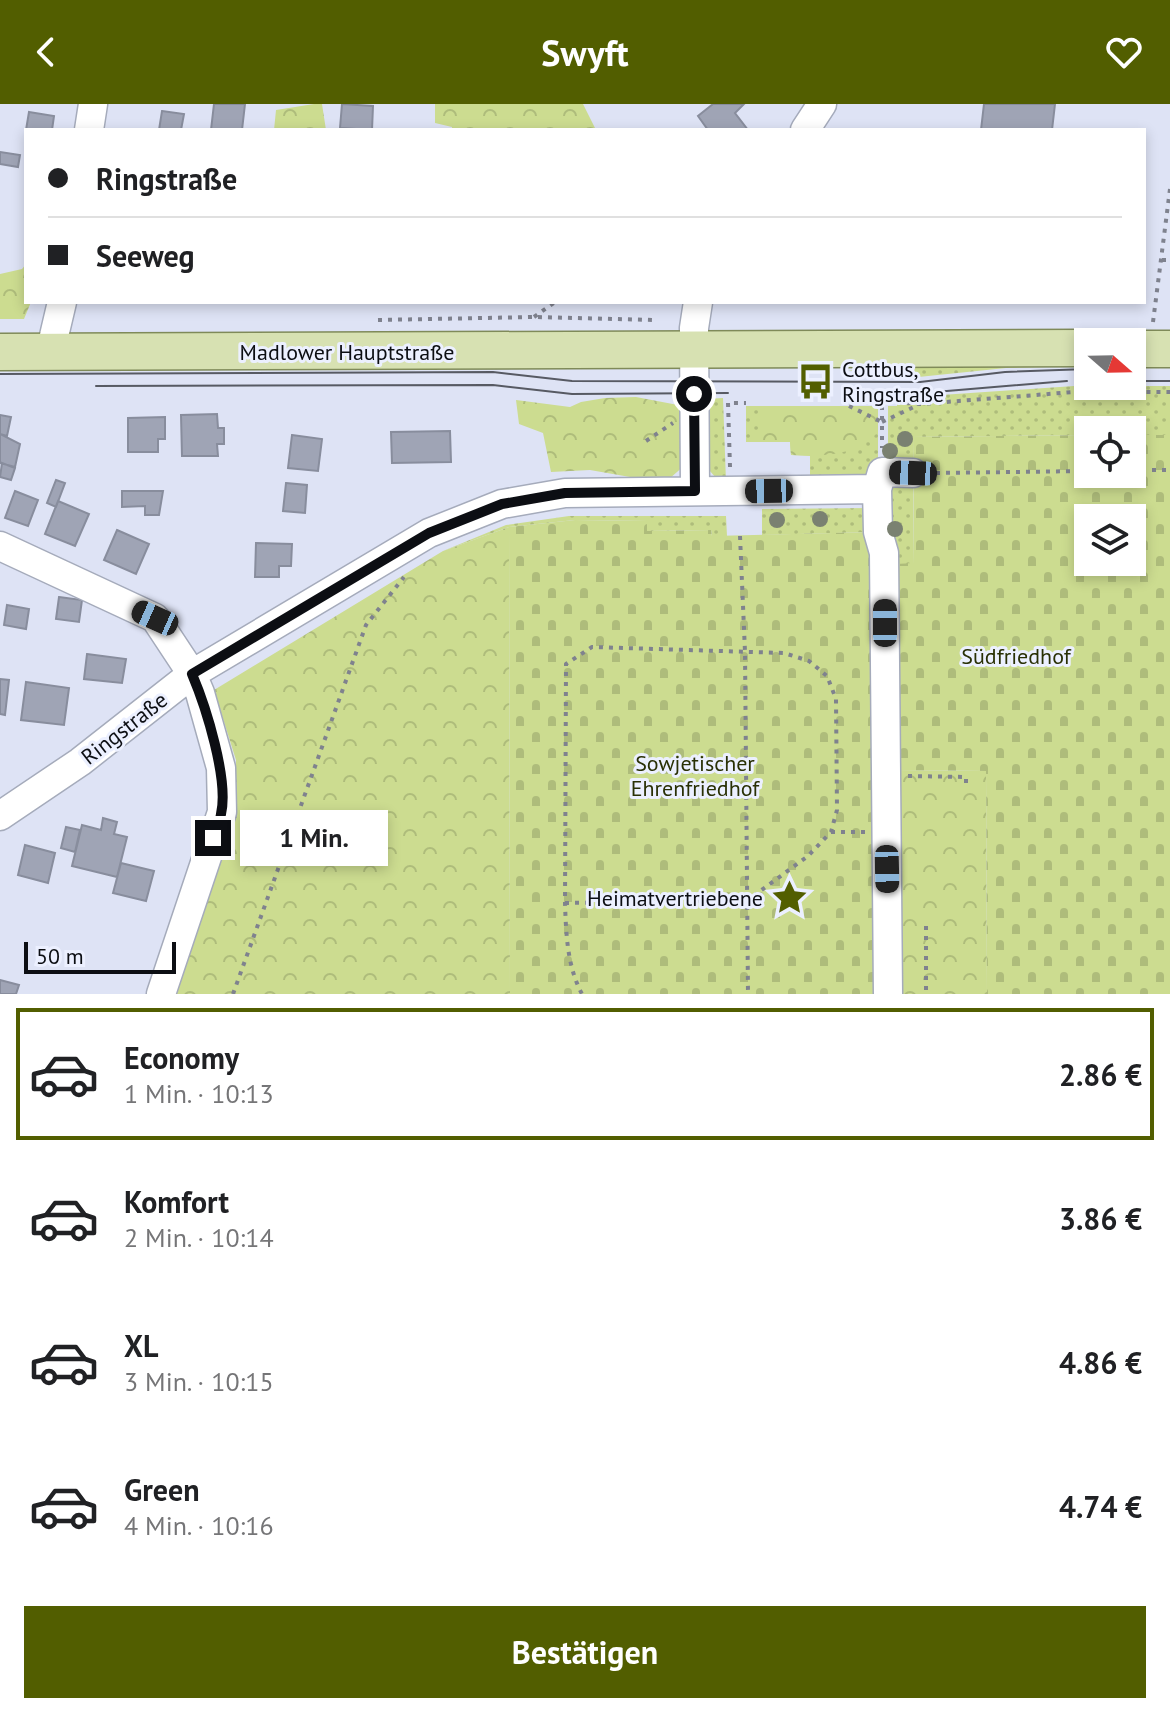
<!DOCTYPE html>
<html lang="de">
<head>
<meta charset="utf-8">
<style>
  body { margin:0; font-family:"PT Sans",sans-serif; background:#f6f6f6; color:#202124; height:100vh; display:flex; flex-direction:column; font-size:30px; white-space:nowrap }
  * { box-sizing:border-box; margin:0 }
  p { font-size:26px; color:#757577 }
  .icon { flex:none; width:44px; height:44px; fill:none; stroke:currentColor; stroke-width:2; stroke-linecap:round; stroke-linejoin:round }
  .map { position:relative; height:890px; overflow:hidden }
  .drawer { display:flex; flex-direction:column; background:#fff; flex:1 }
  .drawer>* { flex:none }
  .guide { position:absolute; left:24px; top:24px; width:1122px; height:176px; border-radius:0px; box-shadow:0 4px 12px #0003; display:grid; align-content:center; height:176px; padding:0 24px; background:#fff }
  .needle { width:52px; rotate:110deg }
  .fabs { position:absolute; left:1074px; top:224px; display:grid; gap:16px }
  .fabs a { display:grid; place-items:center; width:72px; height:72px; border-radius:0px; background:#fff; box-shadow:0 4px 12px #0003; font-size:40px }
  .scale { position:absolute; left:24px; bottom:20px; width:152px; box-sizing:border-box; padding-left:8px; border:4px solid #0c0e13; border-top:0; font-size:22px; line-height:28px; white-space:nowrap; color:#0c0e13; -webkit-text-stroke:6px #ecf0ff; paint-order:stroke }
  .end { position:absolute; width:36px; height:36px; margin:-18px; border:10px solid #0c0e13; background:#fff; box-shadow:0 0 0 4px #fff }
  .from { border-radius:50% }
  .bubble { position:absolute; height:56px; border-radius:0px; background:#fff; box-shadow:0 4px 12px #0003; font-size:26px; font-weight:700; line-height:56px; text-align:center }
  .car { position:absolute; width:24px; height:48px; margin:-24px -12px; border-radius:10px; box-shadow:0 0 6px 2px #0007; background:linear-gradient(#222 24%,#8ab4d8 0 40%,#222 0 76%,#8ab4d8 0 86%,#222 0) }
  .guide b { display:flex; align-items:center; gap:28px; height:76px; font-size:30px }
  .guide b+b { border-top:2px solid #e0e0e0 }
  .guide i { width:20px; height:20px; background:#202124 }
  ul { padding:14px 0 0; list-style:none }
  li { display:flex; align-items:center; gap:24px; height:132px; margin:0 16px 12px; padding:0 8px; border:4px solid transparent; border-radius:0px }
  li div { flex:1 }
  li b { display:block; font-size:30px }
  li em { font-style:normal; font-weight:700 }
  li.active { border-color:#525e00 }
  li>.icon { width:72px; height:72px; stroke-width:1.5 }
  .action { display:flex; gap:16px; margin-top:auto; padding:16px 24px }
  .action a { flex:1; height:92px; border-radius:0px; background:#525e00; color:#fff; font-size:32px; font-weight:700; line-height:92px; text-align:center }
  header { display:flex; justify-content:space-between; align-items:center; height:104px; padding:0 24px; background:#525e00; color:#fff; font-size:36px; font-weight:700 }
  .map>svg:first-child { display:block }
  .grass { fill:url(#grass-dots) }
  .forest { fill:url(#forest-crowns) }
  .cemetery { fill:url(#cemetery-stones); fill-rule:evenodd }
  .building { fill:#9fa4b5; stroke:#888d9d; stroke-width:2 }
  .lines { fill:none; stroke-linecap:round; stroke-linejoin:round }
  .minor-casing { stroke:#a5abbb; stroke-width:31 }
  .major-casing { stroke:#7f8a59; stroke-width:39 }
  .path { stroke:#7f828e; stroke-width:4; stroke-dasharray:4 6; stroke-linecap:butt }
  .minor { stroke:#fff; stroke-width:28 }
  .major { stroke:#d7e1b2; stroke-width:36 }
  .tram { stroke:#575a63; stroke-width:2 }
  .tree { fill:#7a8171 }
  .route { stroke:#0c0e13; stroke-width:10 }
  .labels { text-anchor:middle; stroke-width:6; stroke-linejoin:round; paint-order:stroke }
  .street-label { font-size:22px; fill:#0c0e13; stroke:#ecf0ff }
  .poi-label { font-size:22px; fill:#0c0e13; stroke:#ecf0ff; text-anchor:start }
  .park-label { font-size:22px; fill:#293005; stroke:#ecf0ff }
</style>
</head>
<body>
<header><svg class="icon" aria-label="back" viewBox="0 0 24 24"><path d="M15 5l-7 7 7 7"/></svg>Swyft<svg class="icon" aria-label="heart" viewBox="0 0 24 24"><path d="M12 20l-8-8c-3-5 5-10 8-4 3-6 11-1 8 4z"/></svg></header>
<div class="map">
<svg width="1170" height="890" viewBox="0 0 1170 890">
  <defs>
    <pattern id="grass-dots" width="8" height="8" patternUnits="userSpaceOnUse" patternTransform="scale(2)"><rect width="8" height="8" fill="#ccdc90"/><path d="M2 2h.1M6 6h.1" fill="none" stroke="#aebc7b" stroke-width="1.8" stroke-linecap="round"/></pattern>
    <pattern id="forest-crowns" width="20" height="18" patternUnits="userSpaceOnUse" patternTransform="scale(2)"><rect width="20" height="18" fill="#ccdc90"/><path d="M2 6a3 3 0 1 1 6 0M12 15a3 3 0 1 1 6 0" fill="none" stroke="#aebc7b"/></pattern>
    <pattern id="cemetery-stones" width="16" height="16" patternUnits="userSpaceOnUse" patternTransform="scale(2)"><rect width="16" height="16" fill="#ccdc90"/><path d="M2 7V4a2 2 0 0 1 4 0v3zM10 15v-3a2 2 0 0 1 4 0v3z" fill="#aebc7b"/></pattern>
  </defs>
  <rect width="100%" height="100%" fill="#dee3f5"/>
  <!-- grass -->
  <path class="grass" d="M887,260L1088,262L1006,264L899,275L898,267H848Z
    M1074,282H1170V331H1132V326H1088V331L913,333V362L890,359L888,352V302H897V294Z
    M723,294L726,378L717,375L709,366L704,295Z
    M746,302H878V365L873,371L810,374V352L791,351L790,338H746Z
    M913,376L914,460H896L887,380Z
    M873,404V428L762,431V405Z
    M569,412H726L727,432H712L711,426L647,427V417L575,416L509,423L443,447L506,421Z"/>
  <!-- forest -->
  <path class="forest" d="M314,0H322L326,26H274L276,6Z
    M435,0H583L596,26H452V23L435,19Z
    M26,160V198H31L24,215H0V170L22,165Z
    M636,293L678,301L685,328V361L669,375L630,373L590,366L551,368L543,329L519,320L516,296L570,303L581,298L605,294Z
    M762,302H878V328C855,353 823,352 791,351L790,338H762Z
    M509,423L510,890H172L236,707V656L214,586L443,447Z
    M897,666L986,667L987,890H899Z"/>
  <!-- cemetery -->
  <path class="cemetery" d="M1088,331V370H1132V331H1170V890H987L986,667L897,666L896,460L914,459L913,333ZM1088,414H1132V458H1088Z
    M575,416L647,417V427L711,426L712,432L873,428L881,890H510L509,423Z"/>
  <!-- building -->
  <path class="building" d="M214,0H245L242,26H211Z
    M342,0L373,2L372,26L340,24Z
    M713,0H744L735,9L748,26H708L698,12Z
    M984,0H1055L1052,26H981Z
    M162,7L184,10L181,26H159Z
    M29,8L54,12L52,26H26Z
    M0,48L20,51L18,63L0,60Z
    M217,310L218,324H224V340H217L218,352H182L181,311Z
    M0,311L11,313L7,332L0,330Z
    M165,313V335H158V348H128V314Z
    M450,327L451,358L392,359L391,328Z
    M0,330L20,340L15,363L0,359Z
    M292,331L322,335L318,367L288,364Z
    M2,359L15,364L11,376L0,373Z
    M56,376L65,379L56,403L47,399Z
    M286,379L307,381L305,409L283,407Z
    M15,387L38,396L28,422L5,414Z
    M122,387H163L159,411H145V402L122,403Z
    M58,397L89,410L75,442L45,430Z
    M117,426L149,440L136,470L104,456Z
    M256,439L292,440L291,462H279V473H255Z
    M59,493L82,496L79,518L56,515Z
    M7,501L29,505L26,525L4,521Z
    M87,550L126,555L122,579L84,575Z
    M0,575L9,576L5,611L0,610Z
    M26,578L69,584L64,621L21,616Z
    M103,714L117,718L114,730L127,733L117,773L72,762L82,721L101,726Z
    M66,723L80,726L75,748L61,744Z
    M25,741L55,749L48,779L18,771Z
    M121,759L154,767L146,797L113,789Z
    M0,876L19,881L16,890H0Z"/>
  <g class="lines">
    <defs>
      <path id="minor" d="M89,26L93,0
        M805,26L822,0
        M50,249L62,198
        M877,385L878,428L884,449L888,890
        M695,387L694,224L698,198
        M0,442L155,514L192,570L200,589L221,664L222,708L161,890
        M0,712L80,658L192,570L429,429L502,400L565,389L877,385L882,368L913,369"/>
      <path id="major" d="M1132,245H1170
        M0,248L1088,244"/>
    </defs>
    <!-- minor casing -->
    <use href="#minor" class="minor-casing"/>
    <!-- major casing -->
    <use href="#major" class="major-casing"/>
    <!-- path -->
    <path class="path" d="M1162,156H1170
      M534,213L555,198
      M378,216L534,213L657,216
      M1153,218L1170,85
      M897,298L920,300L1074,288H1170
      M849,302L882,318
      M882,302V344
      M882,318L918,301
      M646,337L673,319
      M730,363L728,299H746
      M1132,366H1170
      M936,369L1088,367
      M740,432L745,548L748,890
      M908,672L966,673V681
      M831,728H865
      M565,799L748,796L808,752L831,728L837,706L836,595L827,572L809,557L784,549L592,543L566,560L565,799C566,829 567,862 582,890
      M926,822V890
      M233,890L366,521L404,473"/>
    <!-- minor -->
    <use href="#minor" class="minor"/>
    <!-- major -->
    <use href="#major" class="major"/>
    <!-- tram -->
    <path class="tram" d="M0,270L493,268L572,277L920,278L1005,268L1088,265
      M1132,277H1170
      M96,282L493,281L572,290L728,289
      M935,288L1067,277"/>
  </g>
  <!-- trees -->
  <g class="tree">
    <circle cx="905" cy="335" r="8"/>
    <circle cx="890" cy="347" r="8"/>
    <circle cx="820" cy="415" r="8"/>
    <circle cx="777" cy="416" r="8"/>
    <circle cx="895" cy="425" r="8"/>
  </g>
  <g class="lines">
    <!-- route -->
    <path class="route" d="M213,734C216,726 220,718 221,710C229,676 206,603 192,570L429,429L502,400L565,389L695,387L694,290"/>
  </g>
  <!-- icons -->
  <defs>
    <symbol id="bus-bare" viewBox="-9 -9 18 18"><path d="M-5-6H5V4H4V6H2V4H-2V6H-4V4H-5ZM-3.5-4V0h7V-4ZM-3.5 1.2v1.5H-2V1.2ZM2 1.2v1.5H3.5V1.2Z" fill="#525e00" stroke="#ecf0ff" stroke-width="2.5" paint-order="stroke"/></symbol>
    <symbol id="sight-bare" viewBox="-9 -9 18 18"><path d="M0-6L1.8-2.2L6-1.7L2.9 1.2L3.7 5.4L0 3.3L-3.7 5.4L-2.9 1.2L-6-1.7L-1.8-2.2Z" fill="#525e00" stroke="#ecf0ff" stroke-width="2.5" paint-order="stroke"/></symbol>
  </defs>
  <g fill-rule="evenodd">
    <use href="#bus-bare" x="790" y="252" width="51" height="51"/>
    <use href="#sight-bare" x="764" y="768" width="51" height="51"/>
  </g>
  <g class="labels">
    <!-- street labels -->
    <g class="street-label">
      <text x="347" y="256">Madlower Hauptstraße</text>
      <text transform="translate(124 624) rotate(-38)" y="8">Ringstraße</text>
    </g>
    <!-- poi labels -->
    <g class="poi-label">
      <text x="842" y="273">Cottbus,<tspan x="842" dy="25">Ringstraße</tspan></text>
      <text x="763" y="802" text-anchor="end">Heimatvertriebene</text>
    </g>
    <!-- park labels -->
    <g class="park-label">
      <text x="1016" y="560">Südfriedhof</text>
      <text x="695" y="667">Sowjetischer<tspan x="695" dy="25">Ehrenfriedhof</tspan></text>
    </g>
  </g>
</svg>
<div class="fabs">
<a><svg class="needle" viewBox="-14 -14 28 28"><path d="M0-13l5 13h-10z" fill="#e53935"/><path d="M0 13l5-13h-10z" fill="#757577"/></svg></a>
<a><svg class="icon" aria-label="locate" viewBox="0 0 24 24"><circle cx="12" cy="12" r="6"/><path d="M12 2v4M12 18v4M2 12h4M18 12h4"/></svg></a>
<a><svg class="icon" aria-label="layers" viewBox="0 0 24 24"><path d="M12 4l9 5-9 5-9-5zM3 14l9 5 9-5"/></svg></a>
</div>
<div class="scale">50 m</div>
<i class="end from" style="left:694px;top:290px"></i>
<i class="end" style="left:213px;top:734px"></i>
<div class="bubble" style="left:240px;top:706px;width:148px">1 Min.</div>
<i class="car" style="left:913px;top:369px;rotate:272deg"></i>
<i class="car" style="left:769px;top:387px;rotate:269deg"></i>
<i class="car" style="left:155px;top:514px;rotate:294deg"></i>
<i class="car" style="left:885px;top:519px;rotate:0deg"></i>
<i class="car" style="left:887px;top:765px;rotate:179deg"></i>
<div class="guide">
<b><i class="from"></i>Ringstraße</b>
<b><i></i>Seeweg</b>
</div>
</div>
<section class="drawer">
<ul>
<li class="active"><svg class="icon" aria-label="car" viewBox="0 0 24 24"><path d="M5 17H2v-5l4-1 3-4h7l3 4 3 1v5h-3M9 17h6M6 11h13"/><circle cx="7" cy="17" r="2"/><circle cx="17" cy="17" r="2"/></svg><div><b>Economy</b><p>1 Min. · 10:13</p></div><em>2.86 €</em></li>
<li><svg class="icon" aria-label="car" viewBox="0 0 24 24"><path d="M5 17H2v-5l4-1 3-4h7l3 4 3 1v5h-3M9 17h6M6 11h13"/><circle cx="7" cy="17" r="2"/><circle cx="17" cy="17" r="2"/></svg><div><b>Komfort</b><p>2 Min. · 10:14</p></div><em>3.86 €</em></li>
<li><svg class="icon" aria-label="car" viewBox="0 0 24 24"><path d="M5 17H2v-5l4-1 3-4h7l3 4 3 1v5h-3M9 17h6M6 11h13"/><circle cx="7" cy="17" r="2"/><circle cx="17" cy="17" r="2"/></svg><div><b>XL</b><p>3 Min. · 10:15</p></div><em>4.86 €</em></li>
<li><svg class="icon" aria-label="car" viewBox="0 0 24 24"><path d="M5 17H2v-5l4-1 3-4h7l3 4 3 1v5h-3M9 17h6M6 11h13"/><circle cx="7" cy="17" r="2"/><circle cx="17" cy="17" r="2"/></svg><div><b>Green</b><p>4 Min. · 10:16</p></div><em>4.74 €</em></li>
</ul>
<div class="action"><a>Bestätigen</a></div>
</section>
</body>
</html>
